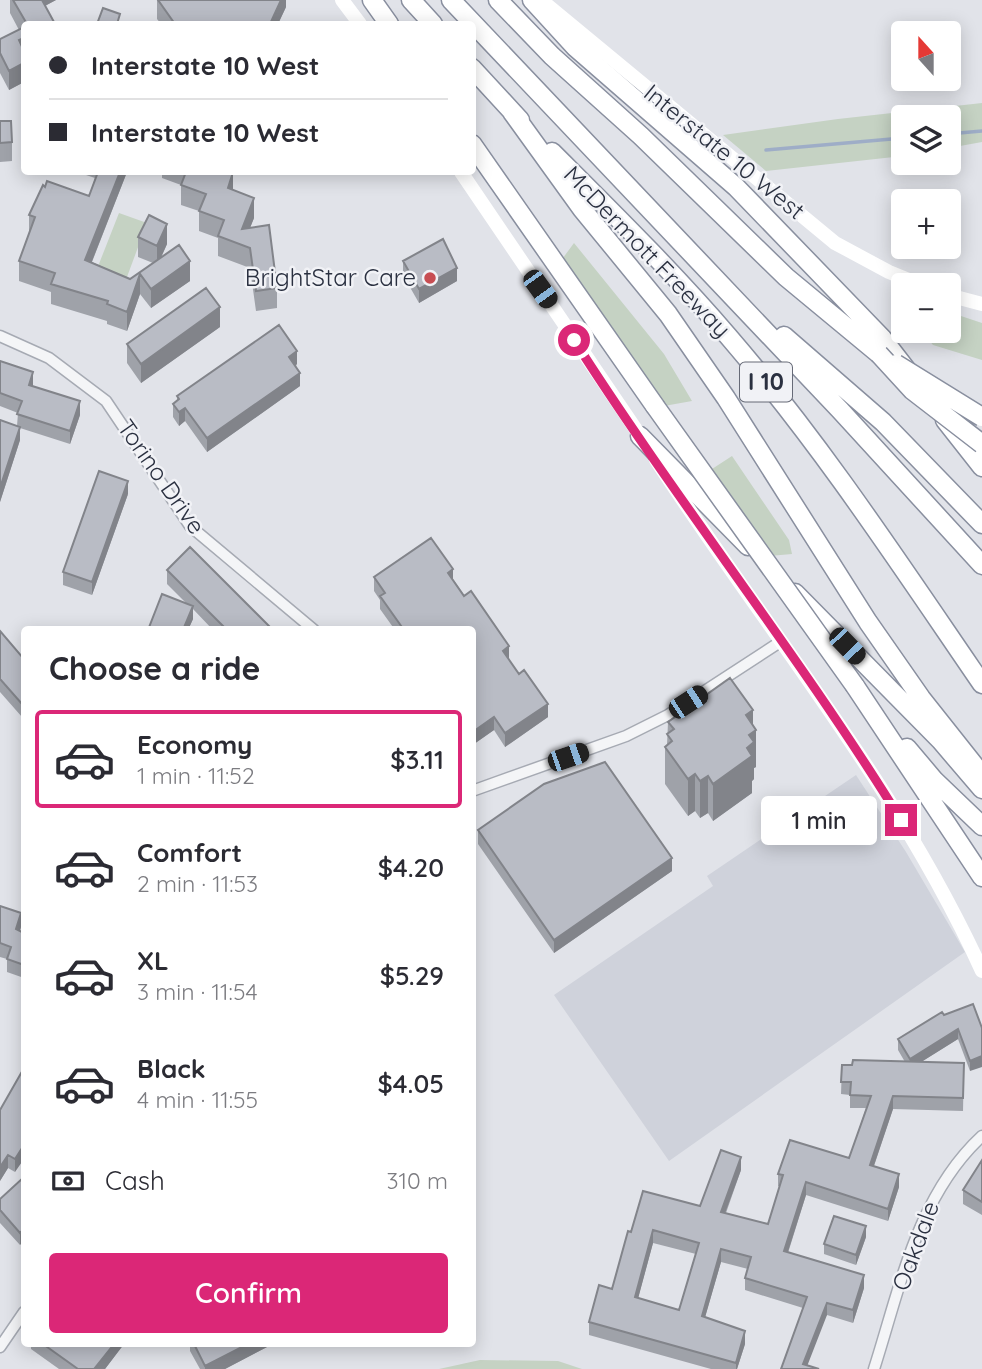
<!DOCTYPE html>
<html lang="en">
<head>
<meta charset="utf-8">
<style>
  body { margin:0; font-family:Quicksand,sans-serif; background:#f7f7f7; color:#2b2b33; height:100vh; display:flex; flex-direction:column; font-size:26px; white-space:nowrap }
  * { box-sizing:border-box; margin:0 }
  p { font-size:23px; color:#7c7c81 }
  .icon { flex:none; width:38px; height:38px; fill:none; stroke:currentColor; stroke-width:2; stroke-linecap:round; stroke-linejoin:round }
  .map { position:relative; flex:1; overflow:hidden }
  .panel { position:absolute; left:21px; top:626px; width:455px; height:721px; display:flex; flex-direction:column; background:#fff; border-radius:7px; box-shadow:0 4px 18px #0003 }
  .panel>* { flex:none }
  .guide { position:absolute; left:21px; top:21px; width:455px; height:154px; border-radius:7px; box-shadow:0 4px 18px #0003; display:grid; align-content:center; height:154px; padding:0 28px; background:#fff }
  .needle { width:46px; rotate:339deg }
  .tools { position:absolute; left:891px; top:21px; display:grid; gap:14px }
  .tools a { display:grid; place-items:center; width:70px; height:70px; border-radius:7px; background:#fff; box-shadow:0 4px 18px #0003; font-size:35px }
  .end { position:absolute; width:32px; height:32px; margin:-16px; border:9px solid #db2777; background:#fff; box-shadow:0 0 0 4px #fff }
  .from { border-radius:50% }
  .bubble { position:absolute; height:49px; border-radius:7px; background:#fff; box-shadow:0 4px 18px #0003; font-size:23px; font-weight:600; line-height:49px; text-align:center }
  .car { position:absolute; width:21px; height:42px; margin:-21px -10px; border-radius:9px; box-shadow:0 0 5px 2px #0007; background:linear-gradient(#222 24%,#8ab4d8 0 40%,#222 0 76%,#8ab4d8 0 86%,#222 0) }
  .guide b { display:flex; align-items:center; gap:24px; height:66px; font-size:26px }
  .guide b+b { border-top:2px solid #e1e1e2 }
  .guide i { width:18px; height:18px; background:#2b2b33 }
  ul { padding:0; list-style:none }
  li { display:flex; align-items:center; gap:21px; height:98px; margin:0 14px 10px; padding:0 14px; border:4px solid transparent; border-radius:7px }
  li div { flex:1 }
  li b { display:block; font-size:26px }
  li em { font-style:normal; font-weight:600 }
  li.on { border-color:#db2777 }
  li>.icon { width:63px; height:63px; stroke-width:1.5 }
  h2 { padding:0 28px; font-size:32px; line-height:84px }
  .pay { display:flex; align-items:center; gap:18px; height:77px; padding:0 28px; font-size:26px }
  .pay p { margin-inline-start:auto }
  .action { display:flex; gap:14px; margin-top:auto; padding:14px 28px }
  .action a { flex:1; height:80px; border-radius:7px; background:#db2777; color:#fff; font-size:28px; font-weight:600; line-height:80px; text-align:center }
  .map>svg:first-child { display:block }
  .built { fill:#cfd2db }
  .green { fill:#c5d2c3 }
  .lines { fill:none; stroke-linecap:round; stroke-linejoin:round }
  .stream { stroke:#9eadc7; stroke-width:3.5 }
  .street-casing { stroke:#a6aab3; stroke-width:13 }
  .highway-casing { stroke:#898f9f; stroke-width:21 }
  .street { stroke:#f4f5f7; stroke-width:10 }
  .secondary { stroke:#fff; stroke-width:14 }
  .highway { stroke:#fff; stroke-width:18 }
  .highway-bridge-casing { stroke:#898f9f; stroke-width:21; stroke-linecap:butt }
  .highway-bridge { stroke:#fff; stroke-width:18 }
  .wall { fill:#9fa2a9; fill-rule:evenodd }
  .shaded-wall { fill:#82848a }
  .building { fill:#b9bcc5; stroke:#82848a; stroke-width:2; fill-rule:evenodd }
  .route { stroke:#db2777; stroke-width:9 }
  .poi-dot { fill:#c74d52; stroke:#f1f2f6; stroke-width:2.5 }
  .labels { text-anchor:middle; stroke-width:5; stroke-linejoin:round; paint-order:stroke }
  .shield { fill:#f1f2f6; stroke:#666a77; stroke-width:2 }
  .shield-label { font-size:23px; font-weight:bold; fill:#2a3040 }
  .street-label { font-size:24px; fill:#2a3040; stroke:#f1f2f6 }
  .poi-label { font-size:24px; fill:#2a3040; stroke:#f1f2f6; text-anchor:end }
</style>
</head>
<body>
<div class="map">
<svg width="982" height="1369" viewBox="0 0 982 1369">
  <rect width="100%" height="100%" fill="#e1e3e9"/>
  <!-- built -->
  <path class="built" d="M856,775L906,852L965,952L669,1161L554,995L713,886L707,876Z"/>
  <!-- green -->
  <path class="green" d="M982,103V142L949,148L948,117H903V156L766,171L723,135L838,119Z
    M119,213L147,223L124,285L95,274Z
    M574,243L664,354L692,401L664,406L560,262Z
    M949,312L982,323V360L933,345L921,331H948Z
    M732,456L789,540L792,554L769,556L712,469Z
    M480,1360L558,1361L582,1369H439Z"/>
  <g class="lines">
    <!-- stream -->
    <path class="stream" d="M948,134L982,131
      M766,150L903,138"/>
    <defs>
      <path id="street" d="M0,336L49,358L106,401L190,526L314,630
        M472,791L626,736L668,715L780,642
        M0,1347L24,1312
        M874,1369C900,1288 917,1196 982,1136"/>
      <path id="highway" d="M372,0L389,24
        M411,0L433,24
        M451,0L840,410L982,565
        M498,0L552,56L641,136L786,277L879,354
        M532,0L575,47L736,187L882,338L909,373
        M472,68L520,120
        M512,112L582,209L668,314L726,398L868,622L921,698L982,775
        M472,144L655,406
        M552,152C612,212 673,272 728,336C822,445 901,566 982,684
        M784,336L883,422L982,524
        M945,420L982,467
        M640,436L748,546
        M795,593L941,741L982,789
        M855,686L982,877
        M907,748L934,780L982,826"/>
    </defs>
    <!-- street casing -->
    <use href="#street" class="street-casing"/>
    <!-- highway casing -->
    <use href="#highway" class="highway-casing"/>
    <!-- street -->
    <use href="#street" class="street"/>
    <!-- secondary -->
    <path class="secondary" d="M342,0L360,24
      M541,0L835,243L889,272L921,285
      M461,172L645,443
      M948,295L982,304
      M656,460C766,629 898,786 982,971"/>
    <!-- highway -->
    <use href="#highway" class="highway"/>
    <defs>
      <path id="highway-bridge" d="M879,354L912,390L982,444
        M896,364L982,417
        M655,406L855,686"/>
    </defs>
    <!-- highway-bridge casing -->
    <use href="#highway-bridge" class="highway-bridge-casing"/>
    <!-- highway-bridge -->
    <use href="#highway-bridge" class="highway-bridge"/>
  </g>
  <!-- wall -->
  <path class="wall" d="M10,0H56L45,6L54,24H24V82L9,90L0,73V39L19,30L10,13Z
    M157,0H286V7L278,24H161L157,19Z
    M0,121L12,142V161L0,162Z
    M77,172H127L92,262L130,279L153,263L138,257V237L167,244L161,258L190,281L151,308L140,294L127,331L107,324V321L51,304V292L19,281V261L29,233V215L89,196L95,178Z
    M162,172H231L233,190L254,218L250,228L277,288V308L256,311L250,268L218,256V238L199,231V211L181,205V185L162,178Z
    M403,261L457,281L419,303L403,275Z
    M220,327L141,383L127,363V344Z
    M0,361L33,386L80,415L70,444L20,428V440L0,502V420L17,426L18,413L0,406Z
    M297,364L296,366L300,386L207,452L185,421L179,426L173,417V404L177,401V396Z
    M128,494L92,595L63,585V572Z
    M167,570L273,630H213L193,609V619L188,630H148L187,604L167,584Z
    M374,577L453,579L548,717L505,747L494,730L474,744L472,742V630H395L380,609V600L374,591Z
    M0,631L24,659L22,717L0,692Z
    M668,722L753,724L756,767L754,768V779L752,781V793L713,821L708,813L700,818L695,811L688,816L665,784V747L667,745Z
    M478,830L672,871L554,953L478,844Z
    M0,906L21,927L20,931L24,933V978L7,972V959L0,957Z
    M973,1004L970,1071L958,1039L921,1062L964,1063L963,1111L893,1109L874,1166L899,1187L888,1221L806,1195L788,1253L864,1288L853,1323L827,1315L781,1369L803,1308L745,1290V1278L748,1269L721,1262L705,1317L745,1344L737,1369H711L589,1335V1322L612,1289L631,1232L700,1206L741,1170L726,1213L768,1224L780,1187L778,1186V1174L849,1158L866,1108H850V1095L841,1094L842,1065H852L905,1062L898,1050V1039L944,1015ZM653,1243L696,1254L679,1310L638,1298Z
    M24,1068L15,1172L8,1168L0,1181Z
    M982,1160V1215L963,1204V1190Z
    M24,1177L20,1245L0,1223V1199Z
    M866,1237L856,1265L824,1254V1244Z
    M31,1344H124L105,1369H59L31,1349Z
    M190,1344H267V1347L225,1369H200L190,1351Z"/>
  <!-- shaded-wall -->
  <path class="shaded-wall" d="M37,0H56L37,10Z
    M281,0H286V7L278,24H270Z
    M24,38V57L19,40Z
    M24,63V82L9,90V71Z
    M120,172H127L85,279V260Z
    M233,172V192L228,188Z
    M254,198V218L243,245L242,229Z
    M167,224V244L157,266V246Z
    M190,261V281L151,308V289Z
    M457,268V281L419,303V289Z
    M140,274V294L127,331V312Z
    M220,307V327L141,383V364Z
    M297,351V364L289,370V357Z
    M33,372V386L29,385Z
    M300,373V386L207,452V438Z
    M80,401V415L70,444V431Z
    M185,408V421L179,426V412Z
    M20,427V440L0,502V488Z
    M128,481V494L92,595V582Z
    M453,569V583L448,573Z
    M193,606V619L188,630H183Z
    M509,646V659L503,651Z
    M24,702V714L22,717V704Z
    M548,704V717L505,747V733Z
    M753,710V732L756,730V767L754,768V779L752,781V793L713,821V784L746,715Z
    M494,717V730L474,744V731Z
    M695,774V811L688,816V779Z
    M708,776V813L700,818V781Z
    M672,858V871L554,953V940Z
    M21,913V927L16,943V929Z
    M958,1029V1039L910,1069V1059Z
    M982,1056V1067L970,1071V1061Z
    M893,1096V1109L870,1177V1165Z
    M24,1145V1159L15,1172V1159Z
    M8,1155V1168L0,1181V1167Z
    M741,1157V1170L721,1224V1212Z
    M899,1174V1187L888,1221V1209Z
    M806,1182V1195L784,1264V1251Z
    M866,1226V1237L856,1265V1255Z
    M24,1229V1241L20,1245V1233Z
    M653,1230V1243L635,1310V1297Z
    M721,1249V1262L702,1328V1316Z
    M864,1275V1288L853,1323V1310Z
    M827,1303V1315L806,1369L803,1364Z
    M745,1331V1344L737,1369H736V1363Z
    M114,1344H124L105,1369H94Z
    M248,1344H267V1347L225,1369H205V1366Z"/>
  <!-- building -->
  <path class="building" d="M13,0H42L54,22L49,24H27Z
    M158,0H281L270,24H175Z
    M103,8L120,14L117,24H97Z
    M24,27V38L19,40L24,51V63L9,71L0,53V39Z
    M0,121H11L12,142L0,143Z
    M98,172H120L85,260L130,279L179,245L190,261L151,289L140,274L127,312L107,304L108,301L51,284L55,273L19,261L35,217L29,215L43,185L45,187L47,181L89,196Z
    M186,172H233L228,188L254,198L242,229L269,225L277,288L256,291L250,248L218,236L224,220L199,211L206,194L181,185Z
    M149,215L167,224L157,246L138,237Z
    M443,239L457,268L419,289L403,261Z
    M206,288L220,307L141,364L127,344Z
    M279,325L297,351L289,357L300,373L207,438L185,408L179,412L173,404L179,399L177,396Z
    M0,361L33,372L29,385L80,401L70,431L17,414L22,401L0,393Z
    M0,420L20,427L0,488Z
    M99,471L128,481L92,582L63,572Z
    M431,538L453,569L448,573L464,596L471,591L509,646L503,651L519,674L524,670L548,704L505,733L494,717L474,731L472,728V630H404L380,596L385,593L374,577Z
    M190,547L273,630H227L167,570Z
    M162,594L193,606L183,630H148Z
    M0,631L24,659V702L22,704L0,679Z
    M730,678L753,710L746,715L756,730L749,735L754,742L747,748L752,756L713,784L708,776L700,781L695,774L688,779L665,747L672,741L667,734L674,729L668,722Z
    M605,762L672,858L554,940L478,830L544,784Z
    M0,906L21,913L16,929L24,933V965L7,959L11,947L0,943Z
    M973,1004L982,1028V1056L970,1061L958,1029L910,1059L898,1039L942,1012L944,1015Z
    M853,1060L964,1063L963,1098L893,1096L870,1165L899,1174L888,1209L806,1182L784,1251L864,1275L853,1310L827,1303L803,1364L819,1369H781L807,1297L745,1278L751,1257L721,1249L702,1316L745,1331L736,1363L589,1322L599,1285L612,1289L628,1231L631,1232L643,1191L700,1206L721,1150L741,1157L721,1212L768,1224L783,1175L778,1174L790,1140L849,1158L871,1096L850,1095L851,1082H841L842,1065H852ZM653,1230L699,1243L679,1310L635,1297Z
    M24,1068V1145L15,1159L8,1155L0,1167V1110Z
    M982,1160V1202L963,1190Z
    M24,1177V1229L20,1233L0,1210V1199Z
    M834,1216L866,1226L856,1255L824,1244Z
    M43,1344H114L94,1369H78Z
    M194,1344H248L205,1366Z"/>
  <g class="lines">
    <!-- route -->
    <path class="route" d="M574,340C678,503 800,656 901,820"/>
  </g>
  <!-- markers -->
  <circle class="poi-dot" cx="430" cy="278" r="7"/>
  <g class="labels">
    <!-- shield labels -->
    <rect class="shield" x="740" y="362.5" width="52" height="39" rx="5"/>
    <g class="shield-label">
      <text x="766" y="390">I 10</text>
    </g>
    <!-- street labels -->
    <g class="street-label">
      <text transform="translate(724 152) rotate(39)" y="8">Interstate 10 West</text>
      <text transform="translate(647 252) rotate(46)" y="8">McDermott Freeway</text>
      <text transform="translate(161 477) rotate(55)" y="8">Torino Drive</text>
      <text transform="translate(916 1246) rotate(-70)" y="8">Oakdale</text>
    </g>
    <!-- poi labels -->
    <g class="poi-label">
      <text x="416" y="286">BrightStar Care</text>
    </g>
  </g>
</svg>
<div class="tools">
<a><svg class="needle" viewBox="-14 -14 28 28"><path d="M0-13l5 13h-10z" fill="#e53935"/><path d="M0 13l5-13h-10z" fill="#7c7c81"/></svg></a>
<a><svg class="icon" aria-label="layers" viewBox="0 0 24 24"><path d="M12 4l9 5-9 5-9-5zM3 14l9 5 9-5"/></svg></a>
<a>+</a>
<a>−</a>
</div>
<i class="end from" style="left:574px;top:340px"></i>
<i class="end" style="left:901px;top:820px"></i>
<div class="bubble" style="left:761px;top:796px;width:116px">1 min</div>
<i class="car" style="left:540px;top:289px;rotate:144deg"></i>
<i class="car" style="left:847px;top:646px;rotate:136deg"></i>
<i class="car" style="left:688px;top:702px;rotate:57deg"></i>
<i class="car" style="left:568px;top:757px;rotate:71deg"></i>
<div class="guide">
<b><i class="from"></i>Interstate 10 West</b>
<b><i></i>Interstate 10 West</b>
</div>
<section class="panel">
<h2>Choose a ride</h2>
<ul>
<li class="on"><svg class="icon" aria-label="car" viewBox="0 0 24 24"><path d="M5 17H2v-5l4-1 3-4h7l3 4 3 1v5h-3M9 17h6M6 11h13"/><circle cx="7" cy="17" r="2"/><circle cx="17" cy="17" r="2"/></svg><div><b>Economy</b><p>1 min · 11:52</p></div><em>$3.11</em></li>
<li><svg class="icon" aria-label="car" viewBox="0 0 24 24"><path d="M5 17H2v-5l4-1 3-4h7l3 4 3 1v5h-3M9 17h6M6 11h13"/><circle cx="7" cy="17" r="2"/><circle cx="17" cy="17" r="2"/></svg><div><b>Comfort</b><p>2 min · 11:53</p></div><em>$4.20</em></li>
<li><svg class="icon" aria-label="car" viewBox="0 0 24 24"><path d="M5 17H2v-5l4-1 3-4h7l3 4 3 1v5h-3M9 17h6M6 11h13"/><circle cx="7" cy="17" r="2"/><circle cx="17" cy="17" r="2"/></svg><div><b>XL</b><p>3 min · 11:54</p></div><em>$5.29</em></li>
<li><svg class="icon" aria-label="car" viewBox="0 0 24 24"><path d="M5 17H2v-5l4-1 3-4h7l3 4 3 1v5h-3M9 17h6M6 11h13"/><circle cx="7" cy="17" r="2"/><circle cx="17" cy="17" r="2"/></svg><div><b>Black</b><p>4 min · 11:55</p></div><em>$4.05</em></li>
</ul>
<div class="pay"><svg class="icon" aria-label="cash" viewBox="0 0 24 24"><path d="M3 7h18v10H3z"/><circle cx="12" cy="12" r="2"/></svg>Cash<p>310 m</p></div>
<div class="action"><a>Confirm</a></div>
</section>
</div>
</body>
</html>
